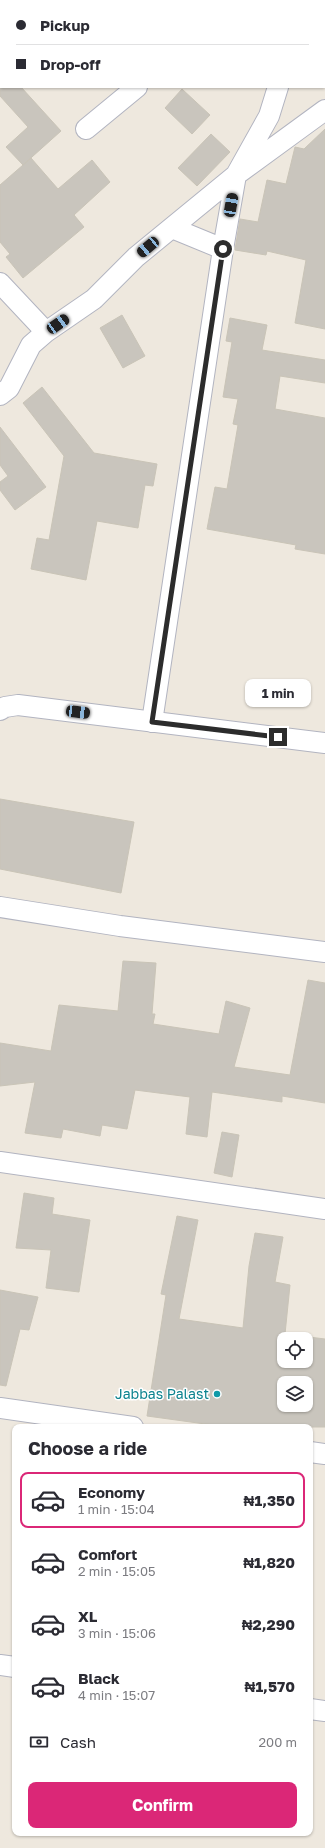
<!DOCTYPE html>
<html lang="en">
<head>
<meta charset="utf-8">
<style>
  body { margin:0; font-family:"Golos Text",sans-serif; background:#f7f7f7; color:#2b2b33; height:100vh; display:flex; flex-direction:column; font-size:15px; white-space:nowrap }
  * { box-sizing:border-box; margin:0 }
  p { font-size:13px; color:#7c7c81 }
  .icon { flex:none; width:22px; height:22px; fill:none; stroke:currentColor; stroke-width:2; stroke-linecap:round; stroke-linejoin:round }
  .map { position:relative; flex:1; overflow:hidden }
  .panel { position:absolute; left:12px; top:1424px; width:301px; height:412px; display:flex; flex-direction:column; background:#fff; border-radius:8px; box-shadow:0 1px 3px #0004 }
  .panel>* { flex:none }
  .top-card { position:absolute; left:0px; top:0px; width:325px; height:88px; box-shadow:0 1px 3px #0004; display:grid; align-content:center; height:88px; padding:0 16px; background:#fff }
  .tools { position:absolute; left:277px; top:1332px; display:grid; gap:8px }
  .tools a { display:grid; place-items:center; width:36px; height:36px; border-radius:8px; background:#fff; box-shadow:0 1px 3px #0004; font-size:20px }
  .end { position:absolute; width:18px; height:18px; margin:-9px; border:5px solid #2c2c2c; background:#fff; box-shadow:0 0 0 2px #fff }
  .from { border-radius:50% }
  .bubble { position:absolute; height:28px; border-radius:8px; background:#fff; box-shadow:0 1px 3px #0004; font-size:13px; font-weight:700; line-height:28px; text-align:center }
  .car { position:absolute; width:12px; height:24px; margin:-12px -6px; border-radius:5px; box-shadow:0 0 3px 1px #0007; background:linear-gradient(#222 24%,#8ab4d8 0 40%,#222 0 76%,#8ab4d8 0 86%,#222 0) }
  .top-card b { display:flex; align-items:center; gap:14px; height:38px; font-size:15px }
  .top-card b+b { border-top:1px solid #e1e1e2 }
  .top-card i { width:10px; height:10px; background:#2b2b33 }
  ul { padding:0; list-style:none }
  li { display:flex; align-items:center; gap:12px; height:56px; margin:0 8px 6px; padding:0 8px; border:2px solid transparent; border-radius:8px }
  li div { flex:1 }
  li b { display:block; font-size:15px }
  li em { font-style:normal; font-weight:700 }
  li.on { border-color:#db2777 }
  li>.icon { width:36px; height:36px; stroke-width:1.5 }
  h2 { padding:0 16px; font-size:18px; line-height:48px }
  .pay { display:flex; align-items:center; gap:10px; height:44px; padding:0 16px; font-size:15px }
  .pay p { margin-inline-start:auto }
  .action { display:flex; gap:8px; margin-top:auto; padding:8px 16px }
  .action a { flex:1; height:46px; border-radius:8px; background:#db2777; color:#fff; font-size:16px; font-weight:700; line-height:46px; text-align:center }
  .map>svg:first-child { display:block }
  .building { fill:#c9c5bd; stroke:#c9c4b7; fill-rule:evenodd }
  .lines { fill:none; stroke-linecap:round; stroke-linejoin:round }
  .street-casing { stroke:#b2b4c0; stroke-width:22 }
  .street { stroke:#fff; stroke-width:20 }
  .route { stroke:#2c2c2c; stroke-width:5 }
  .culture-dot { fill:#0f9aa8; stroke:#fff; stroke-width:1.5 }
  .labels { text-anchor:middle; stroke-width:3; stroke-linejoin:round; paint-order:stroke }
  .culture-label { font-size:14px; fill:#0d838f; stroke:#fff; text-anchor:end }
</style>
</head>
<body>
<div class="map">
<svg width="325" height="1848" viewBox="0 0 325 1848">
  <rect width="100%" height="100%" fill="#eee8de"/>
  <!-- building -->
  <path class="building" d="M0,87H21L61,131L23,165L6,147L28,127L0,96Z
    M182,89L210,115L192,134L165,108Z
    M325,129V329L295,323L306,260L267,251L266,255L235,250L240,219L258,222L267,180L286,184L295,147L304,149Z
    M211,134L230,152L197,186L178,168Z
    M31,158L58,189L92,160L110,182L74,215L84,227L23,278L6,257L10,254L0,242V185Z
    M122,315L145,356L123,368L100,328Z
    M230,318L267,325L262,350L325,360V383L280,376L275,409L325,418V554L295,549L296,545L207,529L215,487L227,489L238,425L233,424L238,399L223,397L232,342L226,341Z
    M42,387L94,453L157,464L153,486L145,485L138,528L97,521L86,580L31,569L37,538L49,540L64,456L23,403Z
    M0,427L46,487L15,510L0,490V482L8,476L0,465Z
    M0,799L134,822L121,893L0,869Z
    M123,961L156,963L152,1014H155L153,1024L219,1034L226,1001L250,1008L234,1067L290,1075L308,980L325,983V1103L282,1096V1102L212,1092L207,1137L186,1134L190,1097L135,1090L127,1129L102,1125L100,1136L63,1129L61,1138L25,1133L35,1082L0,1086V1043L51,1051L59,1005L118,1011Z
    M222,1132L239,1135L232,1177L214,1173Z
    M24,1193L54,1198L52,1214L90,1220L79,1292L46,1288L51,1250L16,1248Z
    M177,1216L198,1220L179,1319L243,1328L249,1266L255,1233L283,1237L275,1282L290,1285L285,1334L325,1339V1427H227L147,1416L166,1295L161,1294ZM284,1339H306V1361H284ZM284,1383H306V1405H284Z
    M0,1290L38,1297L29,1330L20,1329L6,1386L0,1385Z"/>
  <g class="lines">
    <defs>
      <path id="street" d="M236,0L237,1
        M86,129L137,87
        M172,228L223,249
        M0,283L46,332
        M0,395L9,388L31,345L46,332L94,299L136,257L236,175L325,110
        M0,710L5,707L18,705L325,743
        M152,722L223,249L236,175L269,116L278,87
        M0,907L120,926L325,952
        M0,1162L325,1209
        M0,1408L133,1427
        M310,1452L325,1454
        M0,1665L15,1667
        M310,1709L325,1711"/>
    </defs>
    <!-- street casing -->
    <use href="#street" class="street-casing"/>
    <!-- street -->
    <use href="#street" class="street"/>
  </g>
  <g class="lines">
    <!-- route -->
    <path class="route" d="M223,249L152,722L278,737"/>
  </g>
  <!-- markers -->
  <circle class="culture-dot" cx="217" cy="1394" r="4"/>
  <g class="labels">
    <!-- culture labels -->
    <g class="culture-label">
      <text x="209" y="1399">Jabbas Palast</text>
    </g>
  </g>
</svg>
<div class="tools">
<a><svg class="icon" aria-label="locate" viewBox="0 0 24 24"><circle cx="12" cy="12" r="6"/><path d="M12 2v4M12 18v4M2 12h4M18 12h4"/></svg></a>
<a><svg class="icon" aria-label="layers" viewBox="0 0 24 24"><path d="M12 4l9 5-9 5-9-5zM3 14l9 5 9-5"/></svg></a>
</div>
<i class="end from" style="left:223px;top:249px"></i>
<i class="end" style="left:278px;top:737px"></i>
<div class="bubble" style="left:245px;top:679px;width:66px">1 min</div>
<i class="car" style="left:231px;top:205px;rotate:10deg"></i>
<i class="car" style="left:148px;top:247px;rotate:230deg"></i>
<i class="car" style="left:58px;top:324px;rotate:55deg"></i>
<i class="car" style="left:78px;top:712px;rotate:97deg"></i>
<div class="top-card">
<b><i class="from"></i>Pickup</b>
<b><i></i>Drop-off</b>
</div>
<section class="panel">
<h2>Choose a ride</h2>
<ul>
<li class="on"><svg class="icon" aria-label="car" viewBox="0 0 24 24"><path d="M5 17H2v-5l4-1 3-4h7l3 4 3 1v5h-3M9 17h6M6 11h13"/><circle cx="7" cy="17" r="2"/><circle cx="17" cy="17" r="2"/></svg><div><b>Economy</b><p>1 min · 15:04</p></div><em>₦1,350</em></li>
<li><svg class="icon" aria-label="car" viewBox="0 0 24 24"><path d="M5 17H2v-5l4-1 3-4h7l3 4 3 1v5h-3M9 17h6M6 11h13"/><circle cx="7" cy="17" r="2"/><circle cx="17" cy="17" r="2"/></svg><div><b>Comfort</b><p>2 min · 15:05</p></div><em>₦1,820</em></li>
<li><svg class="icon" aria-label="car" viewBox="0 0 24 24"><path d="M5 17H2v-5l4-1 3-4h7l3 4 3 1v5h-3M9 17h6M6 11h13"/><circle cx="7" cy="17" r="2"/><circle cx="17" cy="17" r="2"/></svg><div><b>XL</b><p>3 min · 15:06</p></div><em>₦2,290</em></li>
<li><svg class="icon" aria-label="car" viewBox="0 0 24 24"><path d="M5 17H2v-5l4-1 3-4h7l3 4 3 1v5h-3M9 17h6M6 11h13"/><circle cx="7" cy="17" r="2"/><circle cx="17" cy="17" r="2"/></svg><div><b>Black</b><p>4 min · 15:07</p></div><em>₦1,570</em></li>
</ul>
<div class="pay"><svg class="icon" aria-label="cash" viewBox="0 0 24 24"><path d="M3 7h18v10H3z"/><circle cx="12" cy="12" r="2"/></svg>Cash<p>200 m</p></div>
<div class="action"><a>Confirm</a></div>
</section>
</div>
</body>
</html>
